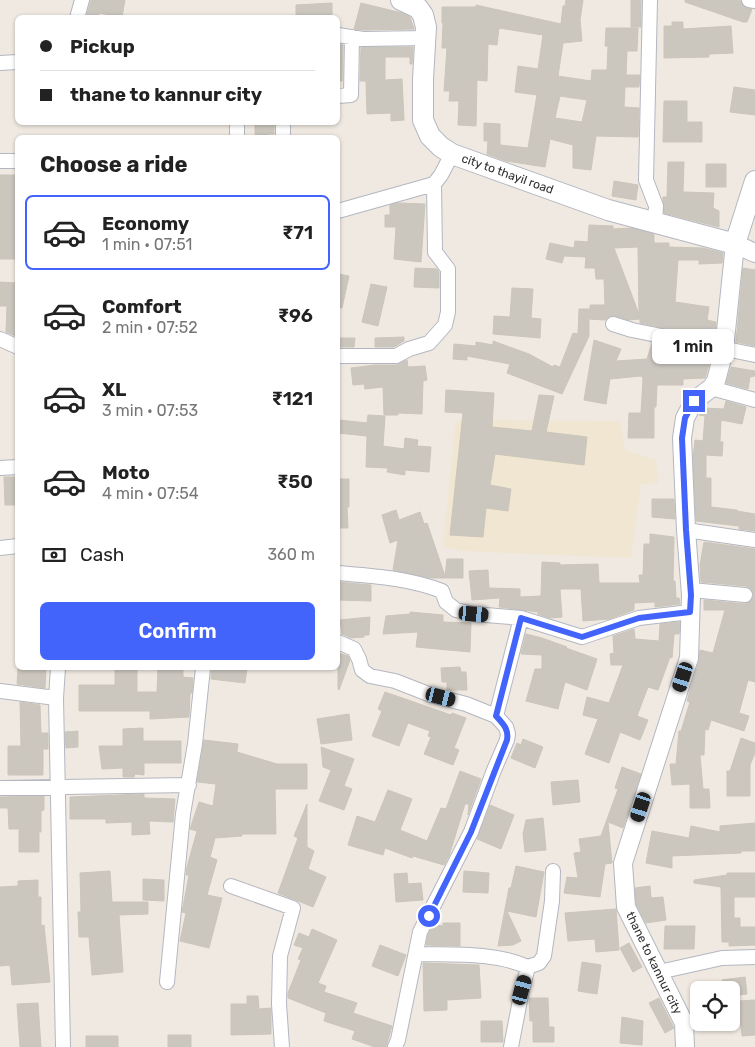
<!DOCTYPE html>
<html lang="en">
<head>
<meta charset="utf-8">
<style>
  body { margin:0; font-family:Rubik,sans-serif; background:#f6f6f6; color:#222; height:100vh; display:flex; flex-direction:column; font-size:19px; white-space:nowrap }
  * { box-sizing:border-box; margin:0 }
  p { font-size:16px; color:#767676 }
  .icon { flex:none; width:28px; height:28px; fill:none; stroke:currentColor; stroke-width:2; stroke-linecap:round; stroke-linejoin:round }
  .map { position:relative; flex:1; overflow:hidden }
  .sheet { position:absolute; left:15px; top:135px; width:325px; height:535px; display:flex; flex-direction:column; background:#fff; border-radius:8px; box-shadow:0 1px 4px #0004 }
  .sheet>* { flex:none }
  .hud { position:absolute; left:15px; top:15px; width:325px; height:110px; border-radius:8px; box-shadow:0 1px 4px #0004; display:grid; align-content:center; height:110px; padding:0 25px; background:#fff }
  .tools { position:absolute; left:690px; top:981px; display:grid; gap:10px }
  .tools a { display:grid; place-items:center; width:50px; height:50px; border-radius:8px; background:#fff; box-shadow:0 1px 4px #0004; font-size:25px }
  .end { position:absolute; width:22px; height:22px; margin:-11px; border:6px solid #4264fb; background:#fff; box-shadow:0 0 0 2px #fff }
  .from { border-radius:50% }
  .bubble { position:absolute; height:35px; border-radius:8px; background:#fff; box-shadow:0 1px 4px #0004; font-size:16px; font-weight:600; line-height:35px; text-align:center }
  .car { position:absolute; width:15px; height:30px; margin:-15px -8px; border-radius:6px; box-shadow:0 0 4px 1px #0007; background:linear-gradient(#222 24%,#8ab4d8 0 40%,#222 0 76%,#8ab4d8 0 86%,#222 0) }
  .hud b { display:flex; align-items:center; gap:18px; height:48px; font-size:19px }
  .hud b+b { border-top:1px solid #e0e0e0 }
  .hud i { width:12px; height:12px; background:#222 }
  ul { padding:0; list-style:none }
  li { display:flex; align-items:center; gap:15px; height:75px; margin:0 10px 8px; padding:0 15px; border:2px solid transparent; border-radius:8px }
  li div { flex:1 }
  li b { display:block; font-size:19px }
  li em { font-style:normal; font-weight:600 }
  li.on { border-color:#4264fb }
  li>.icon { width:45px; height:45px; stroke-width:1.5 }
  h2 { padding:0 25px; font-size:22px; line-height:60px }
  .pay { display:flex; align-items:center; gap:12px; height:55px; padding:0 25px; font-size:19px }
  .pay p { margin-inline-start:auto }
  .cta { display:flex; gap:10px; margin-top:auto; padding:10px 25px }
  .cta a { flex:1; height:58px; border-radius:8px; background:#4264fb; color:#fff; font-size:20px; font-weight:600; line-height:58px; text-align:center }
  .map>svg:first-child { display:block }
  .education { fill:#f0e6d1 }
  .building { fill:#cbc7bf; stroke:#cbc5ba; fill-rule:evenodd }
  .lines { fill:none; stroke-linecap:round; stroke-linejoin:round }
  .minor-casing { stroke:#b4b7c1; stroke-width:16 }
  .tertiary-casing { stroke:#b4b7c1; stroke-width:20 }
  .secondary-casing { stroke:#b4b7c1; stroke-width:22 }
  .minor { stroke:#fff; stroke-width:14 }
  .tertiary { stroke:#fff; stroke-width:18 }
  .secondary { stroke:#fff; stroke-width:20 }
  .route { stroke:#4264fb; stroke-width:6 }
  .labels { text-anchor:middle; stroke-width:4; stroke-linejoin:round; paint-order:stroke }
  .street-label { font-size:12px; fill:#2e2e2e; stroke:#fff }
</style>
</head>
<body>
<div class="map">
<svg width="755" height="1047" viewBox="0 0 755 1047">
  <rect width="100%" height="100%" fill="#efe9e1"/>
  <!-- education -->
  <path class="education" d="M456,420L620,421L625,450L656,460L658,483L641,484L631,558L463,551L443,546Z"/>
  <!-- building -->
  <path class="building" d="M91,0H125L122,17L99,13L98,18H86Z
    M566,0H583L580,20L582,41L563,43L558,76L591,81L592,70H607L608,46H605L606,28H638L637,51H627L626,75H640L639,87H625L624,107L639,108L638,137L596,136L591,170L573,168V145L550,139L545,167L506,161L487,154L488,141H484V123L500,124V145L528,148L537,95L515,92L518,66L538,69L543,35L499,28L497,45L488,44L487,81L477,80L476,126L458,125L459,101H449L450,91H444L447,48H442L443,23H442V7H476V5L561,24L563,6H565ZM560,96L587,100L582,122L555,118Z
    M631,0H641V27H631Z
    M685,0H737L741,1L744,7L752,9L747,22H743L685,2Z
    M332,3V18H296V5Z
    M361,3L402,13L410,17L414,29L364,30L354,29Z
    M672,22H683V29L731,26L733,53L709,54V57L664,58V26H672Z
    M338,44L343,45L342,81H338Z
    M361,47H413L412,64H410V57H385V80L402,79L404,120L391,121V113L367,114L366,81H360Z
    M734,87L755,90V115L730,112Z
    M664,101H687V122H702V142H663Z
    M255,123L274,124V134H268V137H255Z
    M668,162H684L683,192L714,193L713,208L719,211V227L664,213L663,200V197H667Z
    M706,164H726V187H706Z
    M0,175H18V259H0Z
    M614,181L638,185L636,200L612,196Z
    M398,203L425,204L421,262L394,259L396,227H385V215H390V205Z
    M589,225L613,226V229L631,228L654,234V243H669V247L703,248L723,253L722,263L699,264V260H678L675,302L709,307L707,320L716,322L715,338L640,323V319L628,320L615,316H611L605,320L589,319V336L562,394L507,373L510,364L467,356V360L453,359L454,344L476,346V342L493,345V341L529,354L553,367L554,365L560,367L573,333L578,334L579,309H590V305H605L604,279H596L595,268H585L586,257L564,256L562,263L546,259L550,243L574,248L575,241L588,242ZM638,247L639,314L614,248Z
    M415,268L437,269L439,272V288L414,287Z
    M743,268L755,270V346L736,342Z
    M338,274L349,276L342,308L338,307Z
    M0,282L18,283V337L6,332L7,306H0Z
    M371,284L387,287L378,326L362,322Z
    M512,288L533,289L531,318L541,319L540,338L493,334L494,316L510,317Z
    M404,337V341L394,347H375V338Z
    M338,338H355L354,347H338Z
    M594,340L621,349L616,361L647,359L652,343L712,355L705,378L683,379V385H657L656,407H654V438H628L629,413H641L643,378L641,376L610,379L606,404L584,400Z
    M407,360L408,367L425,366L427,380L423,381L422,414L398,413V415H384L383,387L365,389L364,384L353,385L351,368L375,365H396Z
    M731,367L755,371V376L750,377L748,389L726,383Z
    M446,390L494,393L492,427L532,431L539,395L554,396L546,432L587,437L584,465L495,454L490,485L511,489L508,511L486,508L483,537L450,535L463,413L445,412Z
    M726,401L746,407L742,424L721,420L720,442H723L722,456L706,455V478H711V507L737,510V511L755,514V531L739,529V526L696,521L693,458L695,440L703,441L705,416L699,415L702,408L724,409Z
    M368,415L385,416L383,446L404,449L405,438L418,440L417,446L431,447L429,472L405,470V475L387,472L388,468L366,467L367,436L338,433V428L339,420L367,423Z
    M4,477H18V505H5Z
    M338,479H349V507H347L348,528H338Z
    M652,499H674L675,519L652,517Z
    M396,510L399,520L420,512L424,524L427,523L445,576L447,559H463V578H430L393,570L398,540L390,543L382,515Z
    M650,534L674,537L673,581H675L676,598H679L680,604L655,607V602L634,603V610L609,619L583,621L581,589H560L562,617L550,618L538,614V612L499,607L500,598L472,600L469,571L488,570L489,588L520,589V597L541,596L542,562L560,563V565L598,564L599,583H640L639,575H643L644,544H650Z
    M704,542L755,549V682L748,680L739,713L749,716L744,731L711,720L708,730L705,729L704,755H700L703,789H709L710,808H690V784L672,785L670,764H676L679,731H681L690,702L687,701L699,661L700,650L713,653L725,610H704V600L745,604L752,600L754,595L750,588L746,586L701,582L700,565Z
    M338,582L371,585V601L338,600Z
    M410,612L443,615V622L471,623L470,652L416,647L418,632L383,634L386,616L410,614Z
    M370,617L369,635H364V637L351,638L342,634L340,620Z
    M680,622L679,634H674L672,658L670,657L658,690L648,687L637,716L648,720L640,740L620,732L609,763L585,754L598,719L583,715L587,697L609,703L623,665H611L610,654L614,653L613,636L634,629L635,639L659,641L660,624Z
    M526,634L542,638L567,647L566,648L597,659L587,690L565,682L558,709L526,701L535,669H542V655L521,654Z
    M338,653L348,656L350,660L339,690L338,689Z
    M460,667L461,672H466L467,690H447V682H442L441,668Z
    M115,668H137V692H157L158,668H183V677L193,678L192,693H190L189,717L150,719V711H79V685H115Z
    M212,668H247L245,683L211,679Z
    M18,669H46L45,688L17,684Z
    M385,692L451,715L452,713L466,718L454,748L459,750L453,765L424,754L431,737L428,736L430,731L408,723L399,746L372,736L382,711L378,709Z
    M20,702L40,705L41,733H48V749H43V775H8V746H21Z
    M349,714L352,740L321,744L317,719Z
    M143,728V741H181V763H144V775L135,774L134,777H123V768L102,769L99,746H123V729Z
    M78,731V747L66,748L65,732Z
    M741,738L755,743V753L750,765V796H727V771H730Z
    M523,739L543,747L535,768L511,758L517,743L521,745Z
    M204,740L238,744L237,752L277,764H307V789H275L276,834H242V836L215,838L210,857L217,860L207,895L222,898L209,948L180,941L186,913L182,912L189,875H186L187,867L197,831L190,829L199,802L213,806L216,784L197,782Z
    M321,747L354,759L344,786L352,789L344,810L319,801L331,770L323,767Z
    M622,767L641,774L623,828L608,822L612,863L605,864L600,897L564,893L567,877L578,878L574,853L581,852L579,839L601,836L618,789L615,788Z
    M460,771L481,779L468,815L469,804H465L449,856L444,865L413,856L412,858L385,848L383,855L348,845L357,816L375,822L388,790L412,799L400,830L427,841L441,808L446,809Z
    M578,780L580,802L553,805L551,782Z
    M144,794V798L175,799L173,822L149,821L150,834L132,835V822L106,823V819H70V797Z
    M44,796V810L41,811V832H39V852H19V829H9L8,808H0V797Z
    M307,804V847L314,851L308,869L326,877L313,907L278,893L298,838L294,836Z
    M490,805L514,815L501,849L477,839Z
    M543,818L546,850L525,852L523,834L526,820Z
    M755,823V851H741V853L672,856V868L646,863L652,831L689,838L691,826L720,832V826Z
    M516,866L544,872L536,917L507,911L521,941L513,945L498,946L509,888H511Z
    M110,871L112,902H148V914L119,915L123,972L92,975L89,937H79L78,912H81L80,873Z
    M464,871L489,873L488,893L463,892Z
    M407,873L408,884L421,883L423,900L396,902L394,874Z
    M727,873H755V897H734V918H740V927H755V945L729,946V942H722L721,887L694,883V880L727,875Z
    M143,879L164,880V901L143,900Z
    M38,880V897H41V926L44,925L50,982L12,985L10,965L0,966V887L18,886V881Z
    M650,886L651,898L663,897L666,920L646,923L636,904L635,888Z
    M616,909L619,950L596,952L595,939L568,941L565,913Z
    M443,923H460V946L426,945L428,935L433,925L443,926Z
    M665,926H695L694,949H664Z
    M312,929L337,940L318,983L326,986L324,992L357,1003L353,1013L392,1026L386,1047H375L352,1039L355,1031L324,1021L326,1013L288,998V993L301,960L298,959L303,948L294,945L299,933L309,937Z
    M629,943L642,967L633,972L620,948Z
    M380,945L406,955L398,976L372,966Z
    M582,962L601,965L597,994L578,991Z
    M423,963L479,965L481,998L447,1000V1010L424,1011Z
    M745,977L747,994L731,996V990H724L722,980Z
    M247,996H258L259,1009L271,1008V1034L231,1035V1004H247Z
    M529,998H548L549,1027H554V1042H533V1021H530Z
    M659,998L674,1028L665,1033L649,1003Z
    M755,1000V1035L742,1036L738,1001Z
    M38,1003L41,1047H20L17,1004Z
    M622,1017L643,1021L642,1045L620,1043Z
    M481,1021H502L503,1042H481Z
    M168,1035H191V1047H168Z
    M86,1036H118V1047H86Z"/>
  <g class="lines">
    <defs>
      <path id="minor" d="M650,0L646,180L656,206L655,222
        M749,0L755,1
        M77,18L82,0
        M338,35L363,39L425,38
        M0,63L18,62
        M338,96L351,95L352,37
        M283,122V138
        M237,138V122
        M0,161H18
        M338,211L434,184L441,175L452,154
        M613,324L632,330L755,355
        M0,339L18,347
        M338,356H396L409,349L429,343L445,325L448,312V269L435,252L434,184
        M711,388L755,400
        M0,468L18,467
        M686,530L755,540
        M0,548L18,546
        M338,573C373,576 408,578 442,591L446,602L456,610L474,614L521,618L582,637L639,618L690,612
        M691,590L745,595
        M338,642L354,649L359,659L362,670L370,676L395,681L431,695L466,704L496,716
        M58,668L56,698L63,1047
        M0,691L56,698
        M0,788L189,785
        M231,886L293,908L280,956L279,1004L282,1047
        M417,954C453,955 495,952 528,967L539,963L544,956L552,901L553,871
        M659,972L722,958L755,957
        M167,982L183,814L195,744L203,668
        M395,1047L398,1040L420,932L471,832L494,770L507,740L508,734L506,727L496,716L521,618
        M511,1047L522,990L528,967"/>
      <path id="tertiary" d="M685,1047L684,1023L626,907L623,863L689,658L691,595L686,530L682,438L685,418L694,401L711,388L716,381L724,350L735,244L755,253"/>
      <g id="secondary">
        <path id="s1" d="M401,0L418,8L423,15L426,27L423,79V120L430,136L441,147L452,154L608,210L735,244L755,181"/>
      </g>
    </defs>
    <!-- minor casing -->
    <use href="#minor" class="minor-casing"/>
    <!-- tertiary casing -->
    <use href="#tertiary" class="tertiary-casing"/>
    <!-- secondary casing -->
    <use href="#secondary" class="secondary-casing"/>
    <!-- minor -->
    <use href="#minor" class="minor"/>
    <!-- tertiary -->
    <use href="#tertiary" class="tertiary"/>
    <!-- secondary -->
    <use href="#secondary" class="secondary"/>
  </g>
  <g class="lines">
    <!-- route -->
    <path class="route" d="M429,916L471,832L507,740C509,729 503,724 496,716L521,618L582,637L639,618L690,612L691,595L686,530L682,438L685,418L694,401"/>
  </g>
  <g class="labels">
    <!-- street labels -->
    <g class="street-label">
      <text dy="4" stroke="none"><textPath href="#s1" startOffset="238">city to thayil road</textPath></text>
      <text transform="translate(654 963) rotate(64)" y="4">thane to kannur city</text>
    </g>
  </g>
</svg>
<div class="tools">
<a><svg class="icon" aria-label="locate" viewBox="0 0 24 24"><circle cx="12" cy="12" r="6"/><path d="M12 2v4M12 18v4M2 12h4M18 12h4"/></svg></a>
</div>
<i class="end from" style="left:429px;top:916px"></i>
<i class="end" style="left:694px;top:401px"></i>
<div class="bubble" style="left:652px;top:329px;width:82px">1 min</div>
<i class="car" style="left:474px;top:614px;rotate:95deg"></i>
<i class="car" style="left:683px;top:677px;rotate:198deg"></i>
<i class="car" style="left:441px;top:697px;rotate:104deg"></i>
<i class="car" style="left:641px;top:807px;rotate:198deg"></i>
<i class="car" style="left:522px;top:990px;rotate:15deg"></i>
<div class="hud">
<b><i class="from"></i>Pickup</b>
<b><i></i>thane to kannur city</b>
</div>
<section class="sheet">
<h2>Choose a ride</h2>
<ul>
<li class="on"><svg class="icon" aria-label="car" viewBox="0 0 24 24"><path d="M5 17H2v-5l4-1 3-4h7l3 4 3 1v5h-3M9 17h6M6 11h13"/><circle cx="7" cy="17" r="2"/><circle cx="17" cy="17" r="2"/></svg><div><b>Economy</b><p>1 min · 07:51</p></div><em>₹71</em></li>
<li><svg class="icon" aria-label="car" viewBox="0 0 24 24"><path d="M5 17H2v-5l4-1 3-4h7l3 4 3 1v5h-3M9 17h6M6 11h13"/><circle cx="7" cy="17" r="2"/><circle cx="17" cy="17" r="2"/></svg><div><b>Comfort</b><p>2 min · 07:52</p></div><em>₹96</em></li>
<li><svg class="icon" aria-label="car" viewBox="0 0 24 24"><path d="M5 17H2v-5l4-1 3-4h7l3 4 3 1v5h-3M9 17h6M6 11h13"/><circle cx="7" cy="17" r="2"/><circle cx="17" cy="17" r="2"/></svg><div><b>XL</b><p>3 min · 07:53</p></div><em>₹121</em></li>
<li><svg class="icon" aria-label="car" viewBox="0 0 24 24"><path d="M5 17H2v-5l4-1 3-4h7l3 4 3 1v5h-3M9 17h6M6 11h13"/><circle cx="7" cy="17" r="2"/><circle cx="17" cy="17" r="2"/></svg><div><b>Moto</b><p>4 min · 07:54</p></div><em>₹50</em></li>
</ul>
<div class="pay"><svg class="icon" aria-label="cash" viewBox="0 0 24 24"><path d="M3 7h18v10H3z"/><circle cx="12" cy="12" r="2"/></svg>Cash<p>360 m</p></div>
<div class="cta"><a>Confirm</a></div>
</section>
</div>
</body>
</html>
